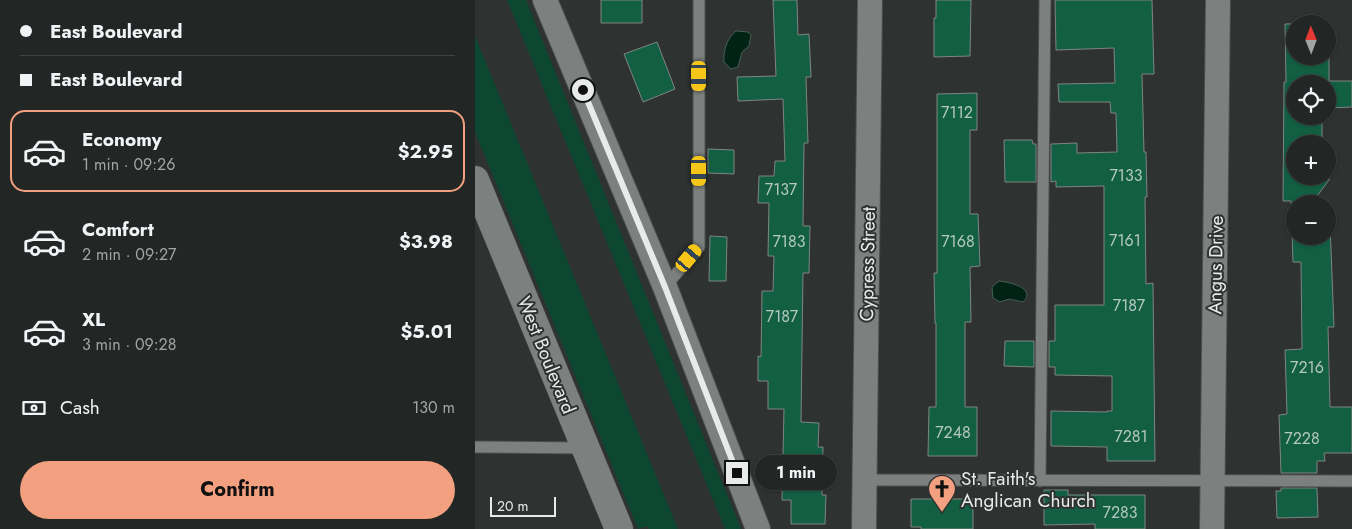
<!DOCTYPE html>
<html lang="en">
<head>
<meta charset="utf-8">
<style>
  body { margin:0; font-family:Jost,sans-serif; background:#2e3231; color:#f1f3f6; height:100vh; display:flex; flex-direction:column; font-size:19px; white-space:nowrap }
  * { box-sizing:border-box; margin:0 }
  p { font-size:16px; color:#a2a5a6 }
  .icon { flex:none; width:28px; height:28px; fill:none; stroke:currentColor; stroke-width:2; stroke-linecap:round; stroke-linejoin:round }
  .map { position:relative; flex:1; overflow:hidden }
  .drawer { display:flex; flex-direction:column; background:#222624; width:475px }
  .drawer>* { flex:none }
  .guide { display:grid; align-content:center; height:110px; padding:0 20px; background:#222624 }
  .needle { width:32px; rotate:359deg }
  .fabs { position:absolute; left:811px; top:15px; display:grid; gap:10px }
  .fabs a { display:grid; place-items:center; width:50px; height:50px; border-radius:50%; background:#222624; box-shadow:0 1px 4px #0004,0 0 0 1px #3f4341; font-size:25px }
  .scale { position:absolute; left:15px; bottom:12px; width:66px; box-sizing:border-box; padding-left:5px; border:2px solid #e8ebe9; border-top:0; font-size:14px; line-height:18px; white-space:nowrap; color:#e8ebe9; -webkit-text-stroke:4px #2e3230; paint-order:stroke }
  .end { position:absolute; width:22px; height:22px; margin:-11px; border:6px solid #e8ebe9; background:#111; box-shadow:0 0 0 2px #111 }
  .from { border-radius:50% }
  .bubble { position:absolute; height:35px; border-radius:18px; background:#222624; box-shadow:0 1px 4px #0004,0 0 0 1px #3f4341; font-size:16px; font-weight:700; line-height:35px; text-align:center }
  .car { position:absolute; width:15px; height:30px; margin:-15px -8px; border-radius:6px; box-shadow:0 0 4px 1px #0007; background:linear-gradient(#f5c518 24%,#345 0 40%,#f5c518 0 76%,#345 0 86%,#f5c518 0) }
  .guide b { display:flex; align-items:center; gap:18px; height:48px; font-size:19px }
  .guide b+b { border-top:1px solid #3f4341 }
  .guide i { width:12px; height:12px; background:#f1f3f6 }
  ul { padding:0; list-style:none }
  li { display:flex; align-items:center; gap:15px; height:82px; margin:0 10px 8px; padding:0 10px; border:2px solid transparent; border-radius:15px }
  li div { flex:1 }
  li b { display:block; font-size:19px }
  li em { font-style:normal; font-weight:700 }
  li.selected { border-color:#f2a07f }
  li>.icon { width:45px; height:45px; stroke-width:1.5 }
  .pay { display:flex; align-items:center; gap:12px; height:55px; padding:0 20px; font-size:19px }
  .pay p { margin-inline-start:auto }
  .primary-button { display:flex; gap:10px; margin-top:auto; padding:10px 20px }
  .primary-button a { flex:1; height:58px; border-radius:30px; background:#f2a07f; color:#111; font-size:20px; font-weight:700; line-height:58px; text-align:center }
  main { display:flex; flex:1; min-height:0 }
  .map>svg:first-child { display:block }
  .green { fill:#0d4631 }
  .water { fill:#002315; stroke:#465f55 }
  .building { fill:#135f43; stroke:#808582; fill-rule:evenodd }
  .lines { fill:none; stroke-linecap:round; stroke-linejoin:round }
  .lane-casing { stroke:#4d504e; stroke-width:13 }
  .street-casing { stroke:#4d504e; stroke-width:26 }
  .secondary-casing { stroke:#4d504e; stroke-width:29 }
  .lane { stroke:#7c817f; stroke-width:11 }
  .street { stroke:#7c817f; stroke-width:24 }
  .secondary { stroke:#7c817f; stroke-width:28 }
  .route { stroke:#e8ebe9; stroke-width:6 }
  .labels { text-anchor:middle; stroke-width:4; stroke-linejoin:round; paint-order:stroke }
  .number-label { font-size:16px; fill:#b3c8c0 }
  .street-label { font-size:19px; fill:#e8ebe9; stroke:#2e3230 }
  .poi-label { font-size:19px; fill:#e8ebe9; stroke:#2e3230; text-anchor:start }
</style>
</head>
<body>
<main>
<section class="drawer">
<div class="guide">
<b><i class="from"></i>East Boulevard</b>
<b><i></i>East Boulevard</b>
</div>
<ul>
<li class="selected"><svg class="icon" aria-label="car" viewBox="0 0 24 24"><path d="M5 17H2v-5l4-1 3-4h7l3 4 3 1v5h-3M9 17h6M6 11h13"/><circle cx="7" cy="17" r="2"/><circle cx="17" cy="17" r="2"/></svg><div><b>Economy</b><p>1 min · 09:26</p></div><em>$2.95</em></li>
<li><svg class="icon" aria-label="car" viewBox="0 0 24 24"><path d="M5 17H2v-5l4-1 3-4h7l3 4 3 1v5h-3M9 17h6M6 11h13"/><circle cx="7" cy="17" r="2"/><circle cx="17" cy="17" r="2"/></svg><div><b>Comfort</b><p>2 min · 09:27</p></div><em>$3.98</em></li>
<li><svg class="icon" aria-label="car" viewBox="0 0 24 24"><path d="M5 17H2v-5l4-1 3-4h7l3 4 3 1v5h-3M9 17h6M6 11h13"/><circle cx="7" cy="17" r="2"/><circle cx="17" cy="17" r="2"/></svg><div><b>XL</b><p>3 min · 09:28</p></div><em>$5.01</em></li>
</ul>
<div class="pay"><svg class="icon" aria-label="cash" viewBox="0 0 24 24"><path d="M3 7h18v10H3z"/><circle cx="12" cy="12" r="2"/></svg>Cash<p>130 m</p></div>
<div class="primary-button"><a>Confirm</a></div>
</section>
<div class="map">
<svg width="877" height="529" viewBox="0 0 877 529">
  <rect width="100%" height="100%" fill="#2e3230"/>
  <!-- green -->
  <path class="green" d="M32,0H51L266,529H250Z
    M0,36L203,529H174L172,526L163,529L0,132Z"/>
  <!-- water -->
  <path class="water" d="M261,31L273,32L276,35L274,46L267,52L263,67L256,69L249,62C248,51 252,38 261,31Z
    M524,281C534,282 562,288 548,302L534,299L525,302L518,298L517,287Z"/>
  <!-- building -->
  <path class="building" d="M126,0H167V23H126Z
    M298,0H322L323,35L334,34L336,77H331L333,143H329L328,226H335L334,273H328L326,422L344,423L343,447H348L347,495H351L350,524H316V500H307L309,409H293V381H283V356L286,357L287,291H298L299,256H293L294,203H283L284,176H299L300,161H310L308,99L263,101L262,77L301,76Z
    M461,0H496L495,56L459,57V18H461Z
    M580,0H677L679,74H667L669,152H671L672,197H670L671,284L678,283L680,461H632V447L576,446V411L632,412V411H637V376L580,375V367H574V341H580V305H629V186L581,187V181L576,182V144L602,143V153L642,152L641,113H636L635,102H584L583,84L640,83L639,48L581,50Z
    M854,23V81H877V107L852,108V84H820V116H847V144H820V176H852L853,156L854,180L836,204H820V236H852V224H855L859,327H853L855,407H877V453H849L850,461H842V473H806L804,415L812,414L810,350L827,349L826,262H818L816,201H808L809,82H811L810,24ZM820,24H852V56H820Z
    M182,42L200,89L168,102L149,54Z
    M502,93V130H495V214H503L505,266L495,267L496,322H490V407H502V456H453L454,407H461V323H460L459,273H462V94Z
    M529,140H557L558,144H561V182H530Z
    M233,149L259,150V174L233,173Z
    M235,236L252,237L251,281H234Z
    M530,341H559V367L529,366Z
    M806,488H842L843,517L802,518L801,491H806Z
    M569,490H593V495H670V529H620V524L569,525Z
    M457,491H476V499H498V529H446V527H436V499H457Z"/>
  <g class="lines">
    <defs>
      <path id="lane" d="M190,287L224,247V0
        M0,447L110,448
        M389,480L877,481
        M565,481L570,0"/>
      <path id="street" d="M70,0L190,287L283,529
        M389,529L395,0
        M737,529L743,0"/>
      <path id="secondary" d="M0,180L144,529"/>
    </defs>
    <!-- lane casing -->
    <use href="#lane" class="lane-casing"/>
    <!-- street casing -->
    <use href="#street" class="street-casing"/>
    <!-- secondary casing -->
    <use href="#secondary" class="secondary-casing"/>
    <!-- lane -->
    <use href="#lane" class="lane"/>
    <!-- street -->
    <use href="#street" class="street"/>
    <!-- secondary -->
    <use href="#secondary" class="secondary"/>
  </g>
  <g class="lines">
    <!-- route -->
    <path class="route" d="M108,90L190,287L262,473"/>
  </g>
  <!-- icons -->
  <defs>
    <symbol id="church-pin" viewBox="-11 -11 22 30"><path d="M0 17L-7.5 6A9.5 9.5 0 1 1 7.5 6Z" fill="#f2a07f" stroke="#2e3230"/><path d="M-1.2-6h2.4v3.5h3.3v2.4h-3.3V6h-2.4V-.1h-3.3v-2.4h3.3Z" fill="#111"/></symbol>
  </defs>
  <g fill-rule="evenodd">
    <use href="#church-pin" x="451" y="473" width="32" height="43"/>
  </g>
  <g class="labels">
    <!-- number labels -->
    <g class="number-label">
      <text x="482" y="118">7112</text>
      <text x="651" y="181">7133</text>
      <text x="306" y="195">7137</text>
      <text x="650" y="246">7161</text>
      <text x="314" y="247">7183</text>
      <text x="483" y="247">7168</text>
      <text x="654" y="311">7187</text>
      <text x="307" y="322">7187</text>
      <text x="832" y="373">7216</text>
      <text x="478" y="438">7248</text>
      <text x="656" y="442">7281</text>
      <text x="827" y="444">7228</text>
      <text x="645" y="518">7283</text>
    </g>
    <!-- street labels -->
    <g class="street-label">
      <text transform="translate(392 264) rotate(-89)" y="7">Cypress Street</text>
      <text transform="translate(740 265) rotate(-89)" y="7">Angus Drive</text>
      <text transform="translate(72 355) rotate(68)" y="7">West Boulevard</text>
    </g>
    <!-- poi labels -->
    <g class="poi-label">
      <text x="486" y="485">St. Faith's<tspan x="486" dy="22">Anglican Church</tspan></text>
    </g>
  </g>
</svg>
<div class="fabs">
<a><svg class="needle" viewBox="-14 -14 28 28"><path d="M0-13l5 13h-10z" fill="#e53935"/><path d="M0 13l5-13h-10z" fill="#a2a5a6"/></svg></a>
<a><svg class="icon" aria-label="locate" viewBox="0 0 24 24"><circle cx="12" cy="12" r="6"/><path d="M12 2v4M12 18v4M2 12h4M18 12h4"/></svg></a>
<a>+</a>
<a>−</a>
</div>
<div class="scale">20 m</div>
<i class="end from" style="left:108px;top:90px"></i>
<i class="end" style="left:262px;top:473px"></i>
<div class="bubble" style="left:280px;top:455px;width:82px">1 min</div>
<i class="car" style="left:224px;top:76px;rotate:180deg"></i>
<i class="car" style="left:224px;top:171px;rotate:180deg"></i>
<i class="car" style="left:214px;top:258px;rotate:40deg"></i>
</div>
</main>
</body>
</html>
